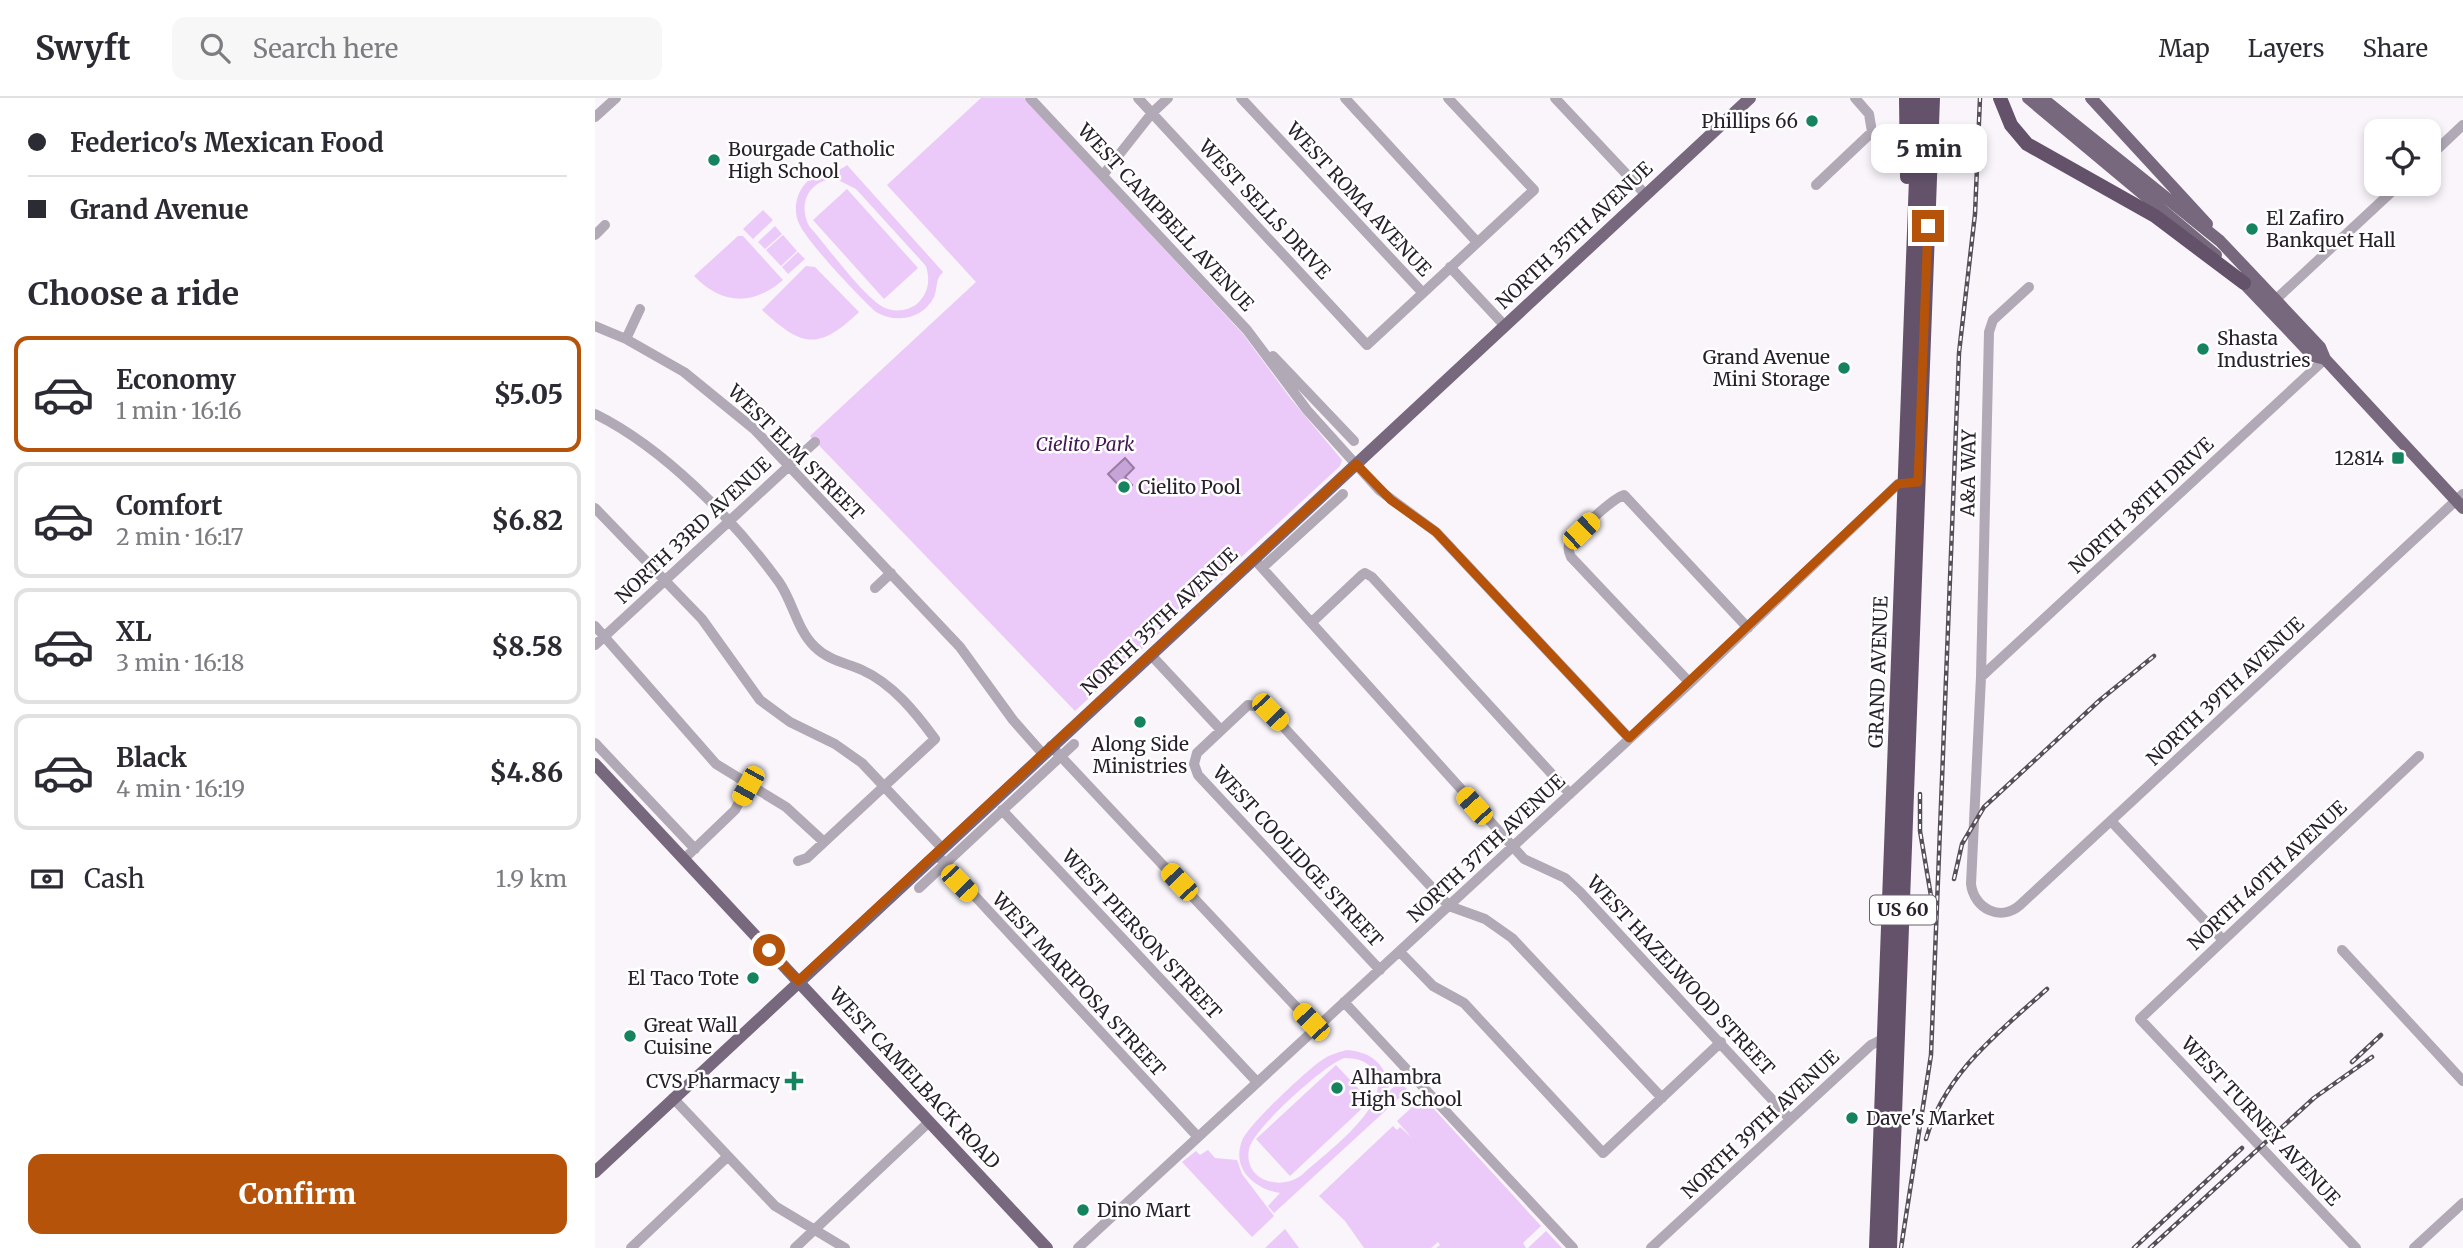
<!DOCTYPE html>
<html lang="en">
<head>
<meta charset="utf-8">
<style>
  body { margin:0; font-family:Merriweather,serif; background:#f7f7f7; color:#2b2b33; height:100vh; display:flex; flex-direction:column; font-size:26px; white-space:nowrap }
  * { box-sizing:border-box; margin:0 }
  p { font-size:23px; color:#7c7c81 }
  .icon { flex:none; width:38px; height:38px; fill:none; stroke:currentColor; stroke-width:2; stroke-linecap:round; stroke-linejoin:round }
  .map { position:relative; flex:1; overflow:hidden }
  .drawer { display:flex; flex-direction:column; background:#fff; width:595px }
  .drawer>* { flex:none }
  .hud { display:grid; align-content:center; height:154px; padding:0 28px; background:#fff }
  .buttons { position:absolute; left:1769px; top:21px; display:grid; gap:14px }
  .buttons a { display:grid; place-items:center; width:77px; height:77px; border-radius:14px; background:#fff; box-shadow:0 4px 10px #0003; font-size:35px }
  .end { position:absolute; width:32px; height:32px; margin:-16px; border:9px solid #b45309; background:#fff; box-shadow:0 0 0 4px #fff }
  .from { border-radius:50% }
  .bubble { position:absolute; height:49px; border-radius:14px; background:#fff; box-shadow:0 4px 10px #0003; font-size:23px; font-weight:800; line-height:49px; text-align:center }
  .car { position:absolute; width:21px; height:42px; margin:-21px -10px; border-radius:9px; box-shadow:0 0 5px 2px #0007; background:linear-gradient(#f5c518 24%,#345 0 40%,#f5c518 0 76%,#345 0 86%,#f5c518 0) }
  .hud b { display:flex; align-items:center; gap:24px; height:66px; font-size:26px }
  .hud b+b { border-top:2px solid #e1e1e2 }
  .hud i { width:18px; height:18px; background:#2b2b33 }
  ul { padding:0; list-style:none }
  li { display:flex; align-items:center; gap:21px; height:116px; margin:0 14px 10px; padding:0 14px; border:4px solid #e1e1e2; border-radius:14px }
  li div { flex:1 }
  li b { display:block; font-size:26px }
  li em { font-style:normal; font-weight:800 }
  li.active { border-color:#b45309 }
  li>.icon { width:63px; height:63px; stroke-width:1.5 }
  h2 { padding:0 28px; font-size:32px; line-height:84px }
  .pay { display:flex; align-items:center; gap:18px; height:77px; padding:0 28px; font-size:26px }
  .pay p { margin-inline-start:auto }
  .primary-button { display:flex; gap:14px; margin-top:auto; padding:14px 28px }
  .primary-button a { flex:1; height:80px; border-radius:14px; background:#b45309; color:#fff; font-size:28px; font-weight:800; line-height:80px; text-align:center }
  header { display:flex; align-items:center; gap:42px; box-sizing:border-box; height:98px; padding:0 35px; background:#fff; border-bottom:2px solid #e1e1e2 }
  header strong { font-size:33px }
  nav { display:flex; gap:38px; margin-inline-start:auto; font-size:24px }
  .search { width:490px; height:63px; background:#f7f7f7; display:flex; align-items:center; gap:18px; box-sizing:border-box; padding:0 24px; border-radius:14px; color:#7c7c81; font-size:26px }
  main { display:flex; flex:1; min-height:0 }
  .map>svg:first-child { display:block }
  .green { fill:#ebc9f9; fill-rule:evenodd }
  .water { fill:#c7a4d7; stroke:#977ca3; stroke-width:2 }
  .lines { fill:none; stroke-linecap:round; stroke-linejoin:round }
  .minor { stroke:#b1a9b5; stroke-width:10 }
  .major { stroke:#77687e; stroke-width:12 }
  .highway { stroke:#63526a; stroke-width:14 }
  .rail-casing { stroke:#564f59; stroke-width:4.5 }
  .rail { stroke:#fff; stroke-width:2; stroke-dasharray:5; stroke-linecap:butt }
  .route { stroke:#b45309; stroke-width:9 }
  .poi-dot { fill:#16835f; stroke:#fff; stroke-width:2.5 }
  .labels { text-anchor:middle; stroke-width:5; stroke-linejoin:round; paint-order:stroke }
  .shield { fill:#fff; stroke:#68636b; stroke-width:2 }
  .shield-label { font-size:18px; font-weight:bold; fill:#28202b }
  .poi-label { font-size:19px; fill:#28202b; stroke:#fff; text-anchor:start }
  .street-label { font-size:19px; fill:#28202b; stroke:#fff }
  .park-label { font-size:19px; font-style:italic; fill:#441855; stroke:#fff }
</style>
</head>
<body>
<header>
<strong>Swyft</strong>
<div class="search"><svg class="icon" aria-label="search" viewBox="0 0 24 24"><circle cx="10" cy="10" r="6"/><path d="M15 15l6 6"/></svg>Search here</div>
<nav><a>Map</a><a>Layers</a><a>Share</a></nav>
</header>
<main>
<section class="drawer">
<div class="hud">
<b><i class="from"></i>Federico's Mexican Food</b>
<b><i></i>Grand Avenue</b>
</div>
<h2>Choose a ride</h2>
<ul>
<li class="active"><svg class="icon" aria-label="car" viewBox="0 0 24 24"><path d="M5 17H2v-5l4-1 3-4h7l3 4 3 1v5h-3M9 17h6M6 11h13"/><circle cx="7" cy="17" r="2"/><circle cx="17" cy="17" r="2"/></svg><div><b>Economy</b><p>1 min · 16:16</p></div><em>$5.05</em></li>
<li><svg class="icon" aria-label="car" viewBox="0 0 24 24"><path d="M5 17H2v-5l4-1 3-4h7l3 4 3 1v5h-3M9 17h6M6 11h13"/><circle cx="7" cy="17" r="2"/><circle cx="17" cy="17" r="2"/></svg><div><b>Comfort</b><p>2 min · 16:17</p></div><em>$6.82</em></li>
<li><svg class="icon" aria-label="car" viewBox="0 0 24 24"><path d="M5 17H2v-5l4-1 3-4h7l3 4 3 1v5h-3M9 17h6M6 11h13"/><circle cx="7" cy="17" r="2"/><circle cx="17" cy="17" r="2"/></svg><div><b>XL</b><p>3 min · 16:18</p></div><em>$8.58</em></li>
<li><svg class="icon" aria-label="car" viewBox="0 0 24 24"><path d="M5 17H2v-5l4-1 3-4h7l3 4 3 1v5h-3M9 17h6M6 11h13"/><circle cx="7" cy="17" r="2"/><circle cx="17" cy="17" r="2"/></svg><div><b>Black</b><p>4 min · 16:19</p></div><em>$4.86</em></li>
</ul>
<div class="pay"><svg class="icon" aria-label="cash" viewBox="0 0 24 24"><path d="M3 7h18v10H3z"/><circle cx="12" cy="12" r="2"/></svg>Cash<p>1.9 km</p></div>
<div class="primary-button"><a>Confirm</a></div>
</section>
<div class="map">
<svg width="1868" height="1150" viewBox="0 0 1868 1150">
  <rect width="100%" height="100%" fill="#f9f5fb"/>
  <!-- green -->
  <path class="green" d="M386,0H429L648,236L696,301L747,362L745,368L480,613L215,338L381,184L292,87Z
    M252,67L348,174C340,181 343,189 339,199C328,221 301,226 281,214C265,200 208,140 203,123C198,109 202,93 213,83C224,71 241,77 252,67ZM241,81L261,91L331,168C335,182 334,193 324,204C315,213 299,215 288,209C267,197 232,148 214,128C202,105 215,81 241,81Z
    M252,91L323,170L289,201L218,122Z
    M168,112L178,122L158,141L148,131Z
    M180,128L187,136L170,151L163,144Z
    M188,137L202,153L186,168L171,152Z
    M143,138H148L188,182C158,208 127,207 99,178Z
    M203,154L210,161L193,176L187,169Z
    M211,168L220,169L264,214C223,253 207,249 167,212Z
    M752,952C778,954 792,968 794,993L805,984L813,992L679,1115L673,1108L685,1095C660,1091 636,1071 647,1043C652,1028 712,972 727,962C734,957 743,954 752,952ZM749,960C762,960 774,963 780,975C798,1007 730,1056 708,1076C687,1094 648,1083 654,1051C658,1031 729,967 749,960Z
    M741,967L775,1003L695,1078L661,1041Z
    M828,999L946,1128L928,1145L931,1150H841L845,1147L843,1144L836,1150H769L750,1123L724,1098L798,1028L802,1032L805,1029L817,1040L802,1023Z
    M613,1052L620,1060L642,1062L647,1076L679,1118L657,1139L587,1064L601,1053L605,1057Z
    M690,1131L704,1150H670Z
    M951,1133L967,1150H933Z"/>
  <!-- water -->
  <path class="water" d="M530,360L539,370L530,379L537,387L530,394L513,376Z"/>
  <g class="lines">
    <!-- minor -->
    <path class="minor" d="M435,0L652,232L712,312L784,392L841,434L1034,640
      M543,0L772,247L939,92L853,0
      M646,0L828,195
      M750,0L882,144
      M960,0L1051,97
      M0,19L21,0
      M1834,59L1868,27
      M508,77L557,15L573,0
      M1221,87L1277,34L1274,16L1260,0
      M0,137L10,127
      M855,169L910,228
      M1434,189L1398,222L1394,234L1386,579L1376,786C1379,811 1406,824 1425,807L1868,396
      M1677,205L1805,86
      M0,228L31,241L89,274L159,331L365,549L418,622L448,656
      M31,241L45,211
      M678,258L759,343
      M0,316C69,350 139,422 184,484C198,504 202,532 220,549C233,562 251,565 267,572C298,586 321,615 340,641L212,760L203,763
      M0,410L107,521L165,602L195,624L240,646L267,665L347,750
      M659,461L929,761L970,780L985,794L1195,1021
      M667,470L748,396
      M280,490L296,475
      M717,524L767,477L770,475L777,479L975,696
      M0,528L121,666L191,709L229,744
      M0,547L220,344
      M556,557L625,631
      M1386,579L1730,261
      M1095,585L976,459C973,453 972,448 976,443C984,432 1017,401 1029,397L1153,530
      M0,645L100,751
      M456,648L721,930
      M407,712L662,984
      M1516,723L1628,842
      M341,756L603,1039
      M89,761L140,712L153,688
      M324,790L479,646
      M1747,852L1868,983
      M805,854L838,888L869,905L1008,1055L1126,944
      M785,872L603,677L599,666L602,655L653,607L671,610L854,808L890,821L917,840L1067,1000
      M749,904L978,1150
      M78,1000L180,1108L250,1150
      M36,1150L132,1059
      M200,1150L334,1024
      M483,1150L1095,585L1303,386L1312,384
      M1056,1150L1276,947L1292,939
      M1761,1150L1545,921L1824,658
      M1819,1150L1868,1105"/>
    <!-- major -->
    <path class="major" d="M1433,0L1621,157
      M1447,0L1625,143L1725,249L1730,261L1868,410
      M1496,0L1612,126
      M1644,180L1718,258L1730,261
      M0,666L452,1150
      M0,1074L1155,0"/>
    <!-- highway -->
    <path class="highway" d="M1311,0L1312,79
      M1405,0L1416,27L1432,46L1560,118L1649,185
      M1281,1150L1324,0
      M1295,1150L1338,0"/>
    <defs>
      <path id="rail" d="M1325,696V733L1337,804
        M1359,781L1367,746L1389,709L1505,602L1559,558
        M1757,964L1786,937
        M1331,1041C1350,975 1403,935 1452,891
        M1306,1150L1336,957L1364,255L1380,116L1385,0
        M1539,1150L1647,1050
        M1555,1150L1719,1000L1777,959"/>
    </defs>
    <!-- rail casing -->
    <use href="#rail" class="rail-casing"/>
    <!-- rail -->
    <use href="#rail" class="rail"/>
  </g>
  <g class="lines">
    <!-- route -->
    <path class="route" d="M174,852L203,883L761,366L796,402L841,434L1034,640L1303,386L1323,384L1333,128"/>
  </g>
  <!-- markers -->
  <g class="poi-dot">
    <circle cx="1217" cy="23" r="7"/>
    <circle cx="119" cy="62" r="7"/>
    <circle cx="1657" cy="131" r="7"/>
    <circle cx="1608" cy="251" r="7"/>
    <circle cx="1249" cy="270" r="7"/>
    <rect x="1796" y="353" width="14" height="14" rx="3.5"/>
    <circle cx="529" cy="389" r="7"/>
    <circle cx="545" cy="624" r="7"/>
    <circle cx="158" cy="880" r="7"/>
    <circle cx="35" cy="938" r="7"/>
    <path d="M195.5 972.5h7v7h7v7h-7v7h-7v-7h-7v-7h7z"/>
    <circle cx="742" cy="990" r="7"/>
    <circle cx="1257" cy="1020" r="7"/>
    <circle cx="488" cy="1112" r="7"/>
  </g>
  <g class="labels">
    <!-- shield labels -->
    <rect class="shield" x="1275" y="797.5" width="66" height="29" rx="5"/>
    <g class="shield-label">
      <text x="1308" y="818">US 60</text>
    </g>
    <!-- poi labels -->
    <g class="poi-label">
      <text x="1203" y="30" text-anchor="end">Phillips 66</text>
      <text x="133" y="58">Bourgade Catholic<tspan x="133" dy="22">High School</tspan></text>
      <text x="1671" y="127">El Zafiro<tspan x="1671" dy="22">Bankquet Hall</tspan></text>
      <text x="1622" y="247">Shasta<tspan x="1622" dy="22">Industries</tspan></text>
      <text x="1235" y="266" text-anchor="end">Grand Avenue<tspan x="1235" dy="22">Mini Storage</tspan></text>
      <text x="1789" y="367" text-anchor="end">12814</text>
      <text x="543" y="396">Cielito Pool</text>
      <text x="545" y="653" text-anchor="middle">Along Side<tspan x="545" dy="22">Ministries</tspan></text>
      <text x="144" y="887" text-anchor="end">El Taco Tote</text>
      <text x="49" y="934">Great Wall<tspan x="49" dy="22">Cuisine</tspan></text>
      <text x="756" y="986">Alhambra<tspan x="756" dy="22">High School</tspan></text>
      <text x="185" y="990" text-anchor="end">CVS Pharmacy</text>
      <text x="1271" y="1027">Dave's Market</text>
      <text x="502" y="1119">Dino Mart</text>
    </g>
    <!-- street labels -->
    <g class="street-label">
      <text transform="translate(764 101) rotate(47)" y="7">WEST ROMA AVENUE</text>
      <text transform="translate(670 111) rotate(47)" y="7">WEST SELLS DRIVE</text>
      <text transform="translate(571 119) rotate(47)" y="7">WEST CAMPBELL AVENUE</text>
      <text transform="translate(979 137) rotate(-43)" y="7">NORTH 35TH AVENUE</text>
      <text transform="translate(201 354) rotate(45)" y="7">WEST ELM STREET</text>
      <text transform="translate(1373 375) rotate(-89)" y="7">A&amp;A WAY</text>
      <text transform="translate(1546 407) rotate(-43)" y="7">NORTH 38TH DRIVE</text>
      <text transform="translate(98 432) rotate(-43)" y="7">NORTH 33RD AVENUE</text>
      <text transform="translate(564 523) rotate(-43)" y="7">NORTH 35TH AVENUE</text>
      <text transform="translate(1283 574) rotate(-88)" y="7">GRAND AVENUE</text>
      <text transform="translate(1630 593) rotate(-43)" y="7">NORTH 39TH AVENUE</text>
      <text transform="translate(891 750) rotate(-43)" y="7">NORTH 37TH AVENUE</text>
      <text transform="translate(703 758) rotate(47)" y="7">WEST COOLIDGE STREET</text>
      <text transform="translate(1672 777) rotate(-43)" y="7">NORTH 40TH AVENUE</text>
      <text transform="translate(547 836) rotate(47)" y="7">WEST PIERSON STREET</text>
      <text transform="translate(1086 877) rotate(47)" y="7">WEST HAZELWOOD STREET</text>
      <text transform="translate(484 886) rotate(47)" y="7">WEST MARIPOSA STREET</text>
      <text transform="translate(320 980) rotate(47)" y="7">WEST CAMELBACK ROAD</text>
      <text transform="translate(1666 1023) rotate(47)" y="7">WEST TURNEY AVENUE</text>
      <text transform="translate(1165 1026) rotate(-43)" y="7">NORTH 39TH AVENUE</text>
    </g>
    <!-- park labels -->
    <g class="park-label">
      <text x="490" y="353">Cielito Park</text>
    </g>
  </g>
</svg>
<div class="buttons">
<a><svg class="icon" aria-label="locate" viewBox="0 0 24 24"><circle cx="12" cy="12" r="6"/><path d="M12 2v4M12 18v4M2 12h4M18 12h4"/></svg></a>
</div>
<i class="end from" style="left:174px;top:852px"></i>
<i class="end" style="left:1333px;top:128px"></i>
<div class="bubble" style="left:1276px;top:26px;width:116px">5 min</div>
<i class="car" style="left:986px;top:433px;rotate:46deg"></i>
<i class="car" style="left:675px;top:614px;rotate:136deg"></i>
<i class="car" style="left:153px;top:688px;rotate:209deg"></i>
<i class="car" style="left:879px;top:708px;rotate:318deg"></i>
<i class="car" style="left:584px;top:784px;rotate:317deg"></i>
<i class="car" style="left:364px;top:785px;rotate:136deg"></i>
<i class="car" style="left:716px;top:924px;rotate:317deg"></i>
</div>
</main>
</body>
</html>
